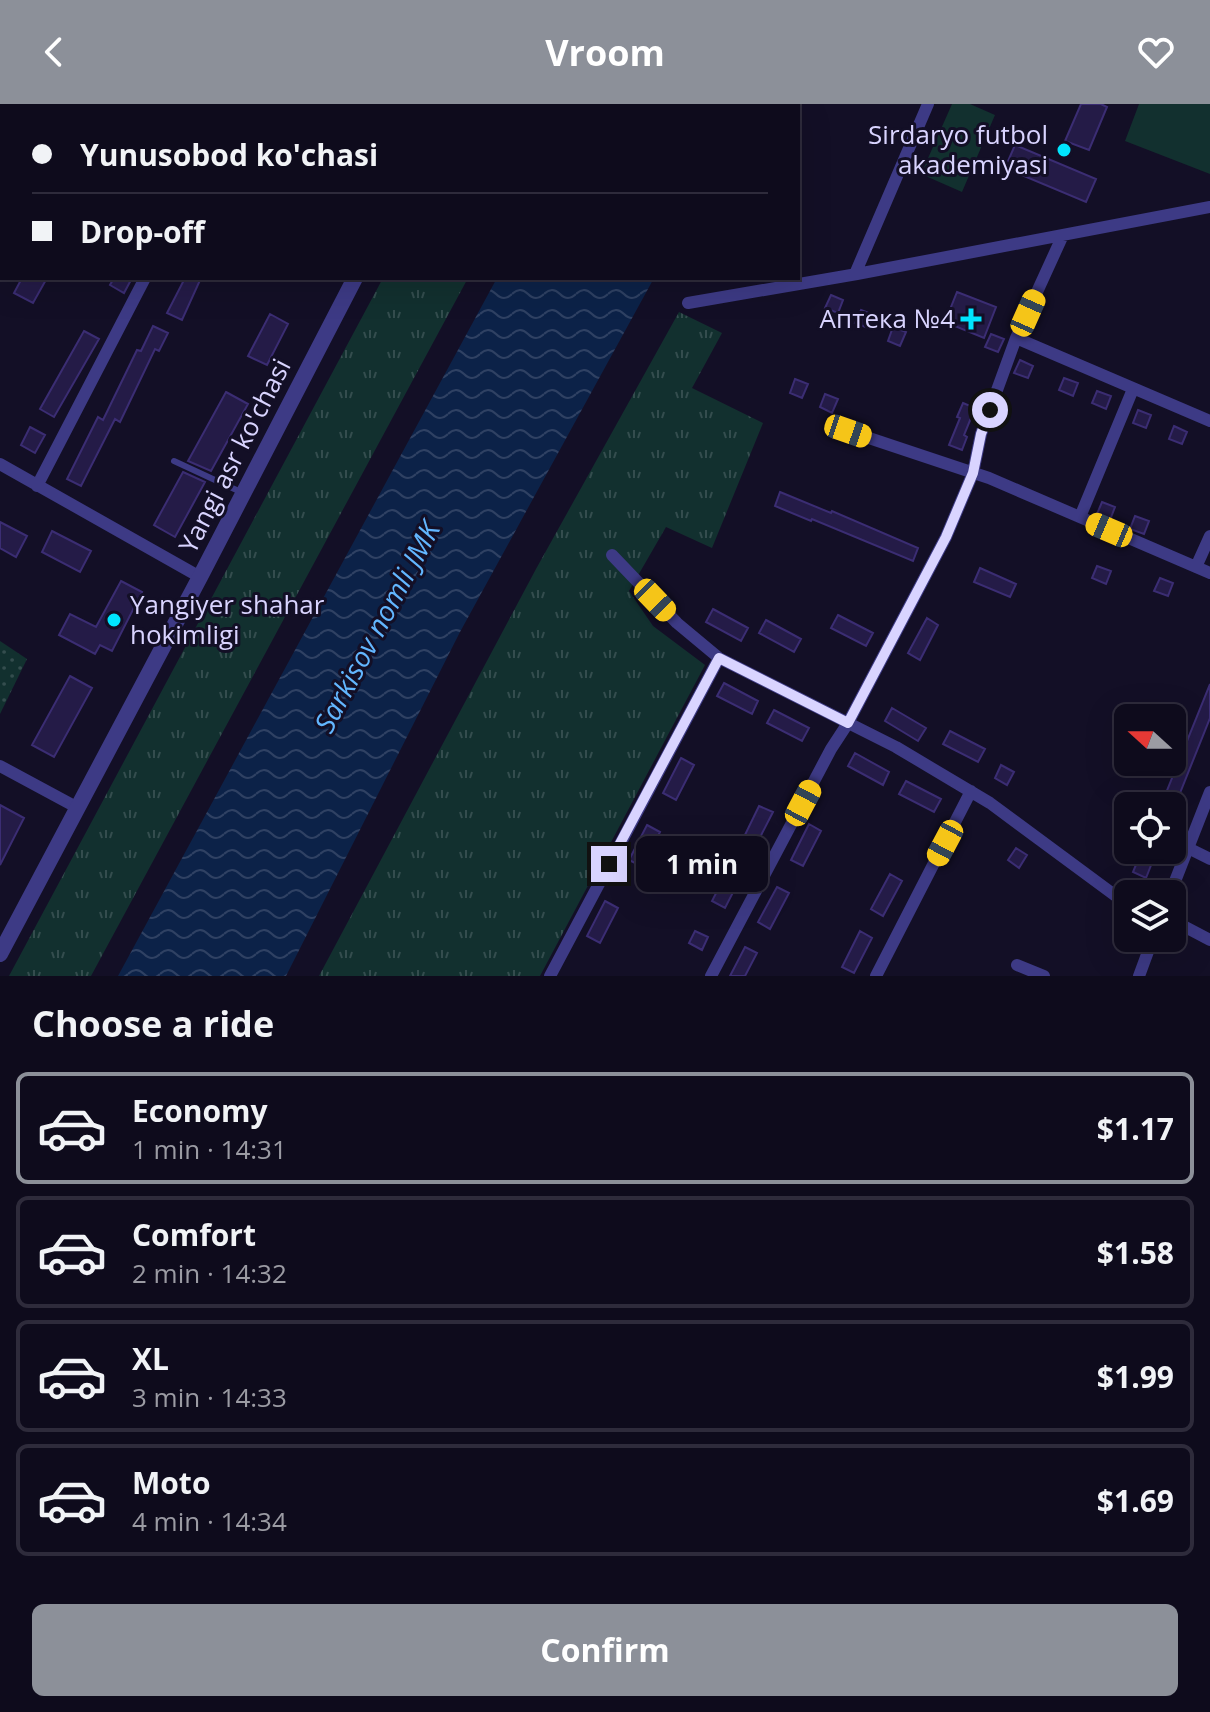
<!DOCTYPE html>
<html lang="en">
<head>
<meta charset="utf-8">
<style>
  body { margin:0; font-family:"Open Sans",sans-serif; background:#171425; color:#f1f3f6; height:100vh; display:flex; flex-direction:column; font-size:30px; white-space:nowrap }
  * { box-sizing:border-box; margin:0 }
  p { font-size:26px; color:#9b9ba3 }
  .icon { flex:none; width:44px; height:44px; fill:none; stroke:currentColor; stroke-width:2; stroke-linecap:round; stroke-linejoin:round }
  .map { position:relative; height:872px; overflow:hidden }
  .sheet { display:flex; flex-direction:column; background:#0e0b1c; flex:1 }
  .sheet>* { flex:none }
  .hud { position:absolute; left:0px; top:0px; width:800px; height:176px; box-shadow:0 8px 32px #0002,0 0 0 2px #2e2b3b; display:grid; align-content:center; height:176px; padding:0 32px; background:#0e0b1c }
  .needle { width:52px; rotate:291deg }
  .fabs { position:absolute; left:1114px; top:600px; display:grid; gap:16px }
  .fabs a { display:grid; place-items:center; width:72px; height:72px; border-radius:12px; background:#0e0b1c; box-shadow:0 8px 32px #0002,0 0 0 2px #2e2b3b; font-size:40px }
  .end { position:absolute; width:36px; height:36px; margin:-18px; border:10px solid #d9d4ff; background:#111; box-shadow:0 0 0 4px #111 }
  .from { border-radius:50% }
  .bubble { position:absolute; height:56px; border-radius:12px; background:#0e0b1c; box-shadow:0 8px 32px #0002,0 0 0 2px #2e2b3b; font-size:26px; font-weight:700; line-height:56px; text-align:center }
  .car { position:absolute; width:24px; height:48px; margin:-24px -12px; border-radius:10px; box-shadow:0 0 6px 2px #0007; background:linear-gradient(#f5c518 24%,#345 0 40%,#f5c518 0 76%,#345 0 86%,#f5c518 0) }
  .hud b { display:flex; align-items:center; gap:28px; height:76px; font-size:30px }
  .hud b+b { border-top:2px solid #2e2b3b }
  .hud i { width:20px; height:20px; background:#f1f3f6 }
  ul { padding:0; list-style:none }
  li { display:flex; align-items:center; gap:24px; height:112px; margin:0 16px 12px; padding:0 16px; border:4px solid #2e2b3b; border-radius:12px }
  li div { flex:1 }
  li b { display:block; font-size:30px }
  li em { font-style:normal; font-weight:700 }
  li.on { border-color:#8c9099 }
  li>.icon { width:72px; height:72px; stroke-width:1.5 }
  h2 { padding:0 32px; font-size:36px; line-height:96px }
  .button { display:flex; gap:16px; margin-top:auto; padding:16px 32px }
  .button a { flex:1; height:92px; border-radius:12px; background:#8c9099; color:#fff; font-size:32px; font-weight:700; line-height:92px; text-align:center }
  header { display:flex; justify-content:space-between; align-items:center; height:104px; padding:0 32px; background:#8c9099; color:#fff; font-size:36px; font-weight:700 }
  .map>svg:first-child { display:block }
  .grass { fill:url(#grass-tufts) }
  .park { fill:url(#park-dots) }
  .pitch { fill:#12302f }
  .water { fill:url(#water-waves) }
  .building { fill:#241b47; stroke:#3b2d73; stroke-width:2 }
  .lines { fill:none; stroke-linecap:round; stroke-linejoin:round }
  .service { stroke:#3d3a85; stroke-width:6 }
  .minor { stroke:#3d3a85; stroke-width:12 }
  .tertiary { stroke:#3d3a85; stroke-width:16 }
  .route { stroke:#d9d4ff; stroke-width:10 }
  .poi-dot { fill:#00e5ff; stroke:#130f26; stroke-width:3 }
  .labels { text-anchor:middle; stroke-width:6; stroke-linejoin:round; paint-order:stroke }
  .poi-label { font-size:26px; fill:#d9d4ff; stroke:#130f26; text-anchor:end }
  .street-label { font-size:26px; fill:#d9d4ff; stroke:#130f26 }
  .water-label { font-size:28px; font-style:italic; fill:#62b6ff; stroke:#130f26 }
</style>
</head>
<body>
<header><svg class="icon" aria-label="back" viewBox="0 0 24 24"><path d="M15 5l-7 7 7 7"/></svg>Vroom<svg class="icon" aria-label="heart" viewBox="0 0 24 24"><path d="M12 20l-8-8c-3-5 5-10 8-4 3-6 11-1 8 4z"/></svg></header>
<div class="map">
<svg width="1210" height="872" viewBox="0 0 1210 872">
  <defs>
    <pattern id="grass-tufts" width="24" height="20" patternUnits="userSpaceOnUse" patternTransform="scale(2)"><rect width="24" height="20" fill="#12302f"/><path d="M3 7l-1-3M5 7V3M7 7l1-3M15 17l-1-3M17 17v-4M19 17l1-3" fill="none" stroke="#344d4e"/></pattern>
    <pattern id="park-dots" width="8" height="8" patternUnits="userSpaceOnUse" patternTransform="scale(2)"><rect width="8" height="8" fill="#12302f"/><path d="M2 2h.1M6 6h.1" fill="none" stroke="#344d4e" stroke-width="1.8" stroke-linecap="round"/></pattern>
    <pattern id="water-waves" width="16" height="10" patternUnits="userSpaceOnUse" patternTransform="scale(2)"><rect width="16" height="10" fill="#0c2248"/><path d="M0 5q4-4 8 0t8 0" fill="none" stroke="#2f4163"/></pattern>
  </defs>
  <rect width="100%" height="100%" fill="#130f26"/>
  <!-- grass -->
  <path class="grass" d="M383,174H468L91,872H9Z
    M679,208L722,229L692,284L763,319L712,444L666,423L629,487L653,522L705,561L540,872H319L536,465Z"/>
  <!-- park -->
  <path class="park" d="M0,537L27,555L0,610Z"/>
  <!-- pitch -->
  <path class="pitch" d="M952,0H970L995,11L962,88L921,70Z
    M1139,0H1210V70L1125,37Z"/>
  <!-- water -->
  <path class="water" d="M497,174H654L460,528L286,872H118Z"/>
  <!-- building -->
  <path class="building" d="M1081,0H1101L1107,3L1089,46L1065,37Z
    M1015,41L1096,75L1086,98L1005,64Z
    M22,174H47L33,199L14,189Z
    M114,174H132L124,189L110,181Z
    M185,174H201L182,216L167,209Z
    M957,188L996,203L984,234L945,218Z
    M831,191L843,196L838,209L825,204Z
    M861,206L874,211L868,224L855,219Z
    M270,210L288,220L267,261L248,252Z
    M153,222L168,229L159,247L155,245L120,318L115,315L81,382L67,375L98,313L103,316L137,246L141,247Z
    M893,223L906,228L900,242L888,237Z
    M84,227L99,235L54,313L40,305Z
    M991,230L1004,235L998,248L985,243Z
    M1020,256L1033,262L1028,274L1014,269Z
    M1064,274L1078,279L1073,292L1059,286Z
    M795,275L808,280L802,294L790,289Z
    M1097,287L1111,292L1106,305L1092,299Z
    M226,288L248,300L211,367L188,357Z
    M825,290L838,295L832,309L820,303Z
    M963,299L975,304L964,331L967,333L962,346L949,341L960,314L957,313Z
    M1138,306L1151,311L1146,324L1133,319Z
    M1174,322L1187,328L1182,340L1169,335Z
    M30,323L45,331L35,349L21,341Z
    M183,368L205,378L175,433L154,421Z
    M780,388L831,409L832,407L918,444L913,457L812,415L811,417L775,402Z
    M1102,398L1115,403L1110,416L1097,410Z
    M1135,412L1149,417L1144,430L1130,425Z
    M0,418L27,432L16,453L0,444Z
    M52,427L91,447L80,468L42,448Z
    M1097,462L1111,467L1106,480L1092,474Z
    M980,464L1016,480L1010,493L974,478Z
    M1160,474L1173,479L1168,492L1154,487Z
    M121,477L142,488L112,547L100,541L95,550L59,531L70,510L96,523Z
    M713,505L748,524L741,537L706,518Z
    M838,511L873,529L866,542L831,524Z
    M927,514L938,521L920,556L908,549Z
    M766,516L801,535L794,548L759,529Z
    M70,572L92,584L54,653L32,641Z
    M724,579L758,597L752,610L717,592Z
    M1210,580V614L1176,699L1164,694Z
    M892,604L926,624L918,637L885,617Z
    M774,606L809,624L802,637L767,619Z
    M950,627L985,645L978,658L943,640Z
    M855,649L889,668L883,681L848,662Z
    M681,654L694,661L676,696L663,689Z
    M1001,661L1014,668L1007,681L995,674Z
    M906,677L941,695L934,708L899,690Z
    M0,701L24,714L0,761Z
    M759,702L773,708L755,743L742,737Z
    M809,720L821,727L803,762L791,756Z
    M647,721L660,728L643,763L629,756Z
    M1016,744L1027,751L1019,764L1008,756Z
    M1142,746H1157L1146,774L1133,768Z
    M730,762L743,769L725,804L712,797Z
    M890,770L902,777L883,812L871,805Z
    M777,783L789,789L770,825L758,818Z
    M605,797L618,804L600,839L587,832Z
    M695,827L708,833L702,846L689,839Z
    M860,827L872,834L854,869L842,863Z
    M745,843L757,849L745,872H730Z"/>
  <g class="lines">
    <!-- service -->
    <path class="service" d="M174,357L243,389"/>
    <!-- minor -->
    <path class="minor" d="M305,0L308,2
      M61,2L62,0
      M235,2L236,0
      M0,17L2,18
      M855,170L928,0
      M688,199L857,170L1210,103
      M1016,234L1210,317
      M848,327L989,374L1210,469
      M0,360L200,473
      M37,382L145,174
      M1080,413L1133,285
      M612,451L677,519L719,554L896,643L990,699L1128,801
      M1196,463L1210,432
      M0,662L78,704
      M1188,744L1210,755
      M1170,790L1210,688
      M1172,816L1210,836
      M1017,861L1044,872
      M550,872L719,554
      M711,872L831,645L848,619L946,433L973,369L981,330L1016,234L1063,131
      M876,872L971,687
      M1139,872L1153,834"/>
    <!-- tertiary -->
    <path class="tertiary" d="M445,2L446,0
      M0,850L200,473L355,174"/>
  </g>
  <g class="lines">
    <!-- route -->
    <path class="route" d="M609,760L719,554L848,619L946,433L973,369L981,330L990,306"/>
  </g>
  <!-- markers -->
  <g class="poi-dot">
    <circle cx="1064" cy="46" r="8"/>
    <path d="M967 203h8v8h8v8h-8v8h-8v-8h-8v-8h8z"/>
    <circle cx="114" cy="516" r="8"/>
  </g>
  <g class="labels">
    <!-- poi labels -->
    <g class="poi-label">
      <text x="1048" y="40">Sirdaryo futbol<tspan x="1048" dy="30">akademiyasi</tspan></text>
      <text x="955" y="224">Аптека №4</text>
      <text x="130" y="510" text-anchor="start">Yangiyer shahar<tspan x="130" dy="30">hokimligi</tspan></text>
    </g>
    <!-- street labels -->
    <g class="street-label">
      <text transform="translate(235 352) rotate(-63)" y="9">Yangi asr ko'chasi</text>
    </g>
    <!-- water labels -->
    <g class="water-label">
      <text transform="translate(377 523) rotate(-62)" y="10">Sarkisov nomli JMK</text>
    </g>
  </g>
</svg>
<div class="fabs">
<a><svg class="needle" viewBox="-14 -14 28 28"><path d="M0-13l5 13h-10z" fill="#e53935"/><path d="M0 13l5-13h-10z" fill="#9b9ba3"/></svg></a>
<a><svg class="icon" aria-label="locate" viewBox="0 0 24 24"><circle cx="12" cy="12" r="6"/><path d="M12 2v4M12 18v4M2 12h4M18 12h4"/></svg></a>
<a><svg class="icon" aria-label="layers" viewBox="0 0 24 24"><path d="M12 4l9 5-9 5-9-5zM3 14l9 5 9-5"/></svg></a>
</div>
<i class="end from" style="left:990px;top:306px"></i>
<i class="end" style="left:609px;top:760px"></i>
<div class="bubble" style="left:636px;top:732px;width:132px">1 min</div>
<i class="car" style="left:1028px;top:209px;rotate:24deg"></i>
<i class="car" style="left:848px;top:327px;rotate:109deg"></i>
<i class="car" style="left:1109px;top:426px;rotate:293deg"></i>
<i class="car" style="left:655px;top:496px;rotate:136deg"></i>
<i class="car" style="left:803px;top:699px;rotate:28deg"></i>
<i class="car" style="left:945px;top:739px;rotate:208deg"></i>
<div class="hud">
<b><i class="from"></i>Yunusobod ko'chasi</b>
<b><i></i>Drop-off</b>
</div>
</div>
<section class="sheet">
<h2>Choose a ride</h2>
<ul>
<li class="on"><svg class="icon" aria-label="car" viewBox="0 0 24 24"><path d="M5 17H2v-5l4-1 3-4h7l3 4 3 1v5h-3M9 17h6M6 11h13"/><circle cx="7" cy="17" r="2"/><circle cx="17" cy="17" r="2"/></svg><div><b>Economy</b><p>1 min · 14:31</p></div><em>$1.17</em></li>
<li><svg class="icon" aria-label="car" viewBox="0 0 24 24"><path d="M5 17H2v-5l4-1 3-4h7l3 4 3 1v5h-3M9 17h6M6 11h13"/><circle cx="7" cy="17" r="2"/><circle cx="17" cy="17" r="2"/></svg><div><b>Comfort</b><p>2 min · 14:32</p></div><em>$1.58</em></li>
<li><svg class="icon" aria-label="car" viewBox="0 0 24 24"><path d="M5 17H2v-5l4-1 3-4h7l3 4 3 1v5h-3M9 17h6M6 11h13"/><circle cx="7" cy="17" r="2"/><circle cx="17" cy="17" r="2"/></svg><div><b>XL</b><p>3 min · 14:33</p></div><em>$1.99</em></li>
<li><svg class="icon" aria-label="car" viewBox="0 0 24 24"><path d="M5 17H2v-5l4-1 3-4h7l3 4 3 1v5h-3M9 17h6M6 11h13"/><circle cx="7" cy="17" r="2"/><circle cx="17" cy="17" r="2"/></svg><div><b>Moto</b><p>4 min · 14:34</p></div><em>$1.69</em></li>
</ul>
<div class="button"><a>Confirm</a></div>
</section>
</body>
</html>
